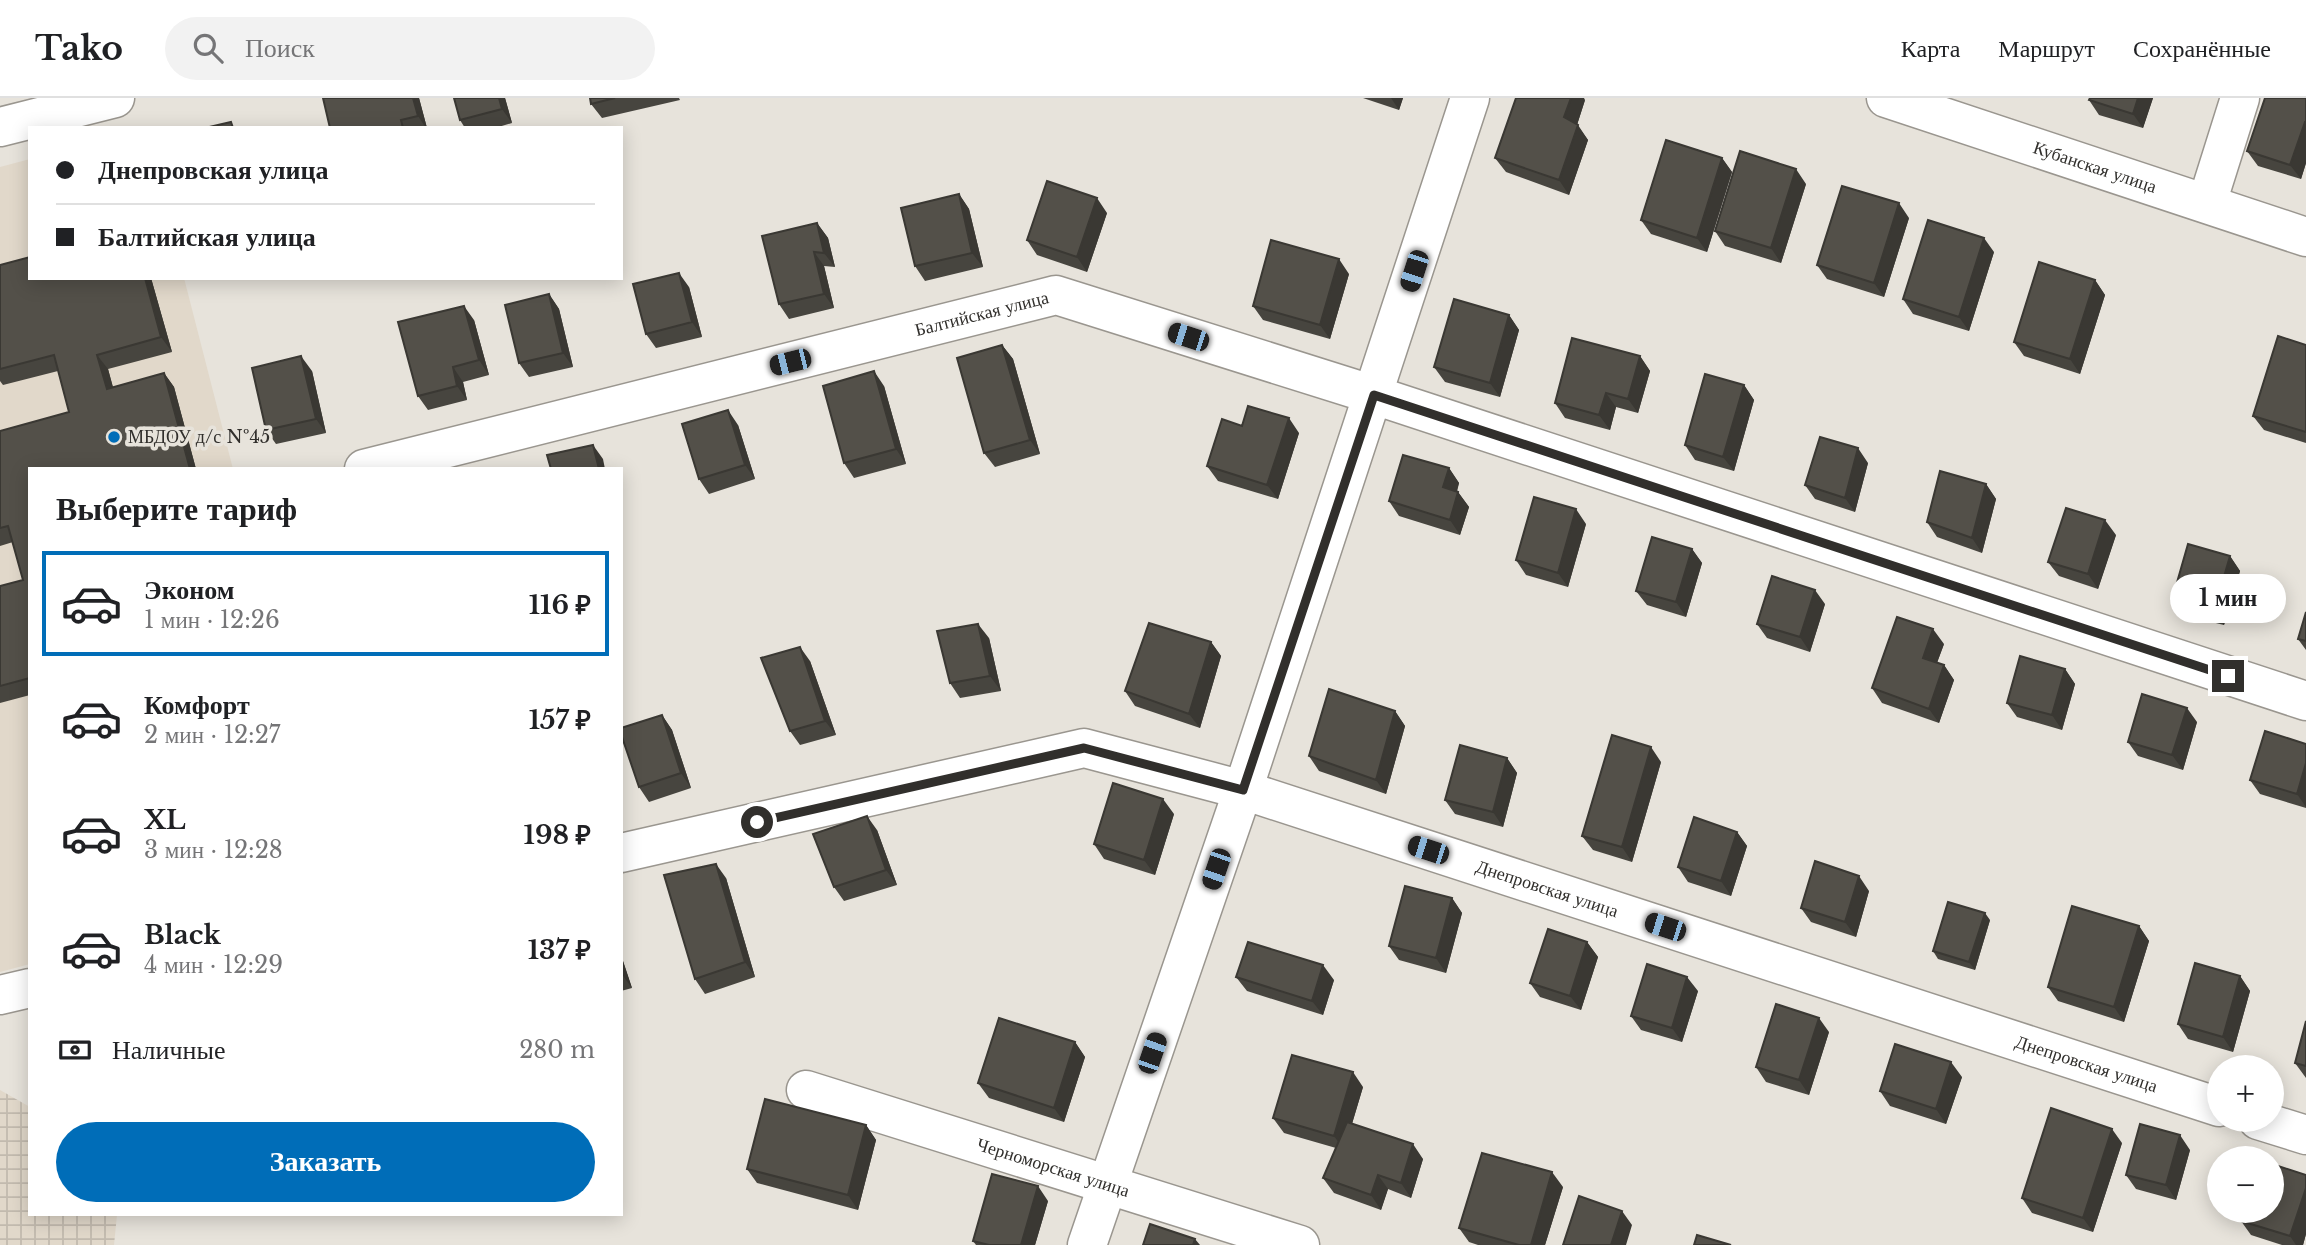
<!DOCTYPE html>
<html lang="ru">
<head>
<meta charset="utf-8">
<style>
  body { margin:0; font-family:"Libre Baskerville",serif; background:#f2f2f2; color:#202124; height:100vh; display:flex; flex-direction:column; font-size:26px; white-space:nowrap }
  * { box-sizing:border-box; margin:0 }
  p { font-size:23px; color:#757577 }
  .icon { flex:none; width:38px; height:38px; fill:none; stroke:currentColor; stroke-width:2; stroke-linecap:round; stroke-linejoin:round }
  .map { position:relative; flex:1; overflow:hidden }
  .drawer { position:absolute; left:28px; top:369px; width:595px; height:749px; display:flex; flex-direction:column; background:#fff; border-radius:0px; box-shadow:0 4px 18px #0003 }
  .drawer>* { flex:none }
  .banner { position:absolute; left:28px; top:28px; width:595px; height:154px; border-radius:0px; box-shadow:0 4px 18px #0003; display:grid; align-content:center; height:154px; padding:0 28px; background:#fff }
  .tools { position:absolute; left:2207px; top:957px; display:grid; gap:14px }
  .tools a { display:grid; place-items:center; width:77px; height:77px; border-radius:50%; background:#fff; box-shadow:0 4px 18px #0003; font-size:35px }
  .end { position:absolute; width:32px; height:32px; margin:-16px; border:9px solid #312f2c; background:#fff; box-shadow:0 0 0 4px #fff }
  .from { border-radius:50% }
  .bubble { position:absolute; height:49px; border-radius:24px; background:#fff; box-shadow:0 4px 18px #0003; font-size:23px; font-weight:700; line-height:49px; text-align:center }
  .car { position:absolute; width:21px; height:42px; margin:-21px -10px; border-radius:9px; box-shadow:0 0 5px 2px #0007; background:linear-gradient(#222 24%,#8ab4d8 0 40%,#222 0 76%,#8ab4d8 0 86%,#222 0) }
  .banner b { display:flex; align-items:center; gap:24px; height:66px; font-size:26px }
  .banner b+b { border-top:2px solid #e0e0e0 }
  .banner i { width:18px; height:18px; background:#202124 }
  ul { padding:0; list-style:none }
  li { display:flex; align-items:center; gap:21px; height:105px; margin:0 14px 10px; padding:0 14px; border:4px solid transparent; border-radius:0px }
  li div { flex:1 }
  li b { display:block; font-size:26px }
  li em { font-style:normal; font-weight:700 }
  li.active { border-color:#006db8 }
  li>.icon { width:63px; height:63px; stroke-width:1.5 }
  h2 { padding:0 28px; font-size:32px; line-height:84px }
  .pay { display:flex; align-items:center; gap:18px; height:77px; padding:0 28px; font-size:26px }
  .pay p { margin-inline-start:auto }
  .action { display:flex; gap:14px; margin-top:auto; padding:14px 28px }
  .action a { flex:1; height:80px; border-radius:42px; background:#006db8; color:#fff; font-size:28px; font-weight:700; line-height:80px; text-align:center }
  header { display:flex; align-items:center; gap:42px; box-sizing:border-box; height:98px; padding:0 35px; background:#fff; border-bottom:2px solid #e0e0e0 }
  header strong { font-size:33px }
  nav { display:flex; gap:38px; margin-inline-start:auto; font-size:24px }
  .search { width:490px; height:63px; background:#f2f2f2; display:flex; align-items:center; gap:18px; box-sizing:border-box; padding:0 24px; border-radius:38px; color:#757577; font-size:26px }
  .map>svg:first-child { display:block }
  .built { fill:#e1d8ca }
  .industrial { fill:url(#industrial-grid) }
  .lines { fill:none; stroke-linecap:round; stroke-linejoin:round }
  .street-casing { stroke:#9a968f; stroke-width:41 }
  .secondary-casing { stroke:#9a968f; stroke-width:41 }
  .street { stroke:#fff; stroke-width:38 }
  .secondary { stroke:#fff; stroke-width:38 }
  .wall { fill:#47453f }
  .shaded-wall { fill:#3a3833 }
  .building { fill:#535049; stroke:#3a3833; stroke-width:2 }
  .route { stroke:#312f2c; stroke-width:9 }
  .poi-dot { fill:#006db8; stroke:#e7e3db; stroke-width:2.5 }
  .labels { text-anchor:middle; stroke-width:7; stroke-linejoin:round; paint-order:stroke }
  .street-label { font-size:18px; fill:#312f2c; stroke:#e7e3db }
  .poi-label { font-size:18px; fill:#312f2c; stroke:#e7e3db; text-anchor:start }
</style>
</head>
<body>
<header>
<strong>Tako</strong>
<div class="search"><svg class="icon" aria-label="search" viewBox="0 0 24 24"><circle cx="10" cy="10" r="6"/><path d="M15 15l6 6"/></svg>Поиск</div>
<nav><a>Карта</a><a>Маршрут</a><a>Сохранённые</a></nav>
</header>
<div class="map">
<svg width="2306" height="1147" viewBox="0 0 2306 1147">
  <defs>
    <pattern id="industrial-grid" width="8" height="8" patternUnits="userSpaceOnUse" patternTransform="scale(1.75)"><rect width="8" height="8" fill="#e1d8ca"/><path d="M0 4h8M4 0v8" fill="none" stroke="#c2baae"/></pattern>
  </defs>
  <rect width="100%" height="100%" fill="#e7e3db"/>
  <!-- built -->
  <path class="built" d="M30,61V180H184L233,371H30V866L0,874V69Z"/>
  <!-- industrial -->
  <path class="industrial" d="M0,992L30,1009V1116L117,1117L114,1147H0Z"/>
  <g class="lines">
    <defs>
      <g id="street">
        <path d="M2207,105L2240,0"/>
        <path id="s1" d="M364,371L1056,197L1374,297L2306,603"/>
        <path id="s2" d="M621,755L1084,650L1243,692L2219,1009"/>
        <path d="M0,897L30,890"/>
        <path id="s3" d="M806,992L1300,1147"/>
        <path d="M2258,1022L2306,1037"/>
        <path d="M1087,1147L1243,692L1470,0"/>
      </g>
      <g id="secondary">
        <path id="s4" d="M1886,0L2306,139"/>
        <path d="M0,29L115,0"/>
      </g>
    </defs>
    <!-- street casing -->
    <use href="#street" class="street-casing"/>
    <!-- secondary casing -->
    <use href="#secondary" class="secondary-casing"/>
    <!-- street -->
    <use href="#street" class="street"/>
    <!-- secondary -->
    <use href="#secondary" class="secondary"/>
  </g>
  <!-- wall -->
  <path class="wall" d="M419,0L427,30H330Z
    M505,0L512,25L495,30H465L460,22Z
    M590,0H679L680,2L602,20L591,6Z
    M1363,0H1403L1399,12Z
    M2090,0H2153L2143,30L2099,17L2089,2Z
    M2306,0V65L2301,81L2258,68L2247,53Z
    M1585,2L1577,27L1588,42L1569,97L1506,74L1495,60Z
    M1722,60L1732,74L1707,154L1651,136L1641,122Z
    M1806,86L1781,165L1725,148L1715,133Z
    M959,96L969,111L983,169L925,183L915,168Z
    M1107,115L1087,174L1037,157L1027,142Z
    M1909,120L1884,199L1827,181L1817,167Z
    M817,125L828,140L835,169L824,168L834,210L789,221L779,206Z
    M1994,154L1969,233L1913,216L1903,201Z
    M0,167L30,180H151L172,254L108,271L113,289L164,275L174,289L196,371H30V597L0,605V488L23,482L13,444L0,448V333L69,314L58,273L3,287L0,283Z
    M1349,176L1330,241L1263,222L1253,208Z
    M2095,182L2105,197L2080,276L2024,258L2014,244Z
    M689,189L702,239L656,250L646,236Z
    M549,196L559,211L573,269L529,279L519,265Z
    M1509,217L1519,232L1500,299L1445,284L1434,269Z
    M474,222L489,277L463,284L467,302L428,312L418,298Z
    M1002,247L1013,261L1040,356L995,369L984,355Z
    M2306,247V345L2264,332L2253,318Z
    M1640,258L1650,273L1638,315L1616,309L1610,332L1565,320L1555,305Z
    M312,273L326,335L276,346L266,332Z
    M1744,287L1754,302L1734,373L1695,362L1685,347Z
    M884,288L906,366L854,380L844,365Z
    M738,327L755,381L709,396L699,381Z
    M1242,328L1299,335L1278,401L1218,383L1207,368Z
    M1868,365L1855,414L1815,401L1805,387Z
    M1449,370L1459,385L1457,394H1458L1469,409L1460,437L1399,418L1389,403Z
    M1986,386L1996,401L1982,455L1937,439L1927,424Z
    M1586,426L1568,489L1526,477L1516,462Z
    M2116,437L2098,491L2059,478L2048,464Z
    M1692,451L1702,465L1686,519L1647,507L1636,493Z
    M2230,458L2240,473L2224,527L2183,517L2172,502Z
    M1825,506L1810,554L1767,540L1757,526Z
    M2306,514V552L2298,541Z
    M989,540L1001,593L960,600L950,585Z
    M1211,544L1221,558L1200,630L1135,608L1125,593Z
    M1944,546L1937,565L1944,567L1954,582L1939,625L1882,605L1872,590Z
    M810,563L836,637L800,647L790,633Z
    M2065,571L2075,586L2062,632L2017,619L2007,605Z
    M1395,613L1405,628L1386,696L1319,673L1309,658Z
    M662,617L672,632L691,690L649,704L639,689Z
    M2197,624L2183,672L2138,658L2128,644Z
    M2306,646V710L2260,696L2250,682Z
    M1507,660L1517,675L1503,729L1455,716L1445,702Z
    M1661,664L1632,764L1593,752L1582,738Z
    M1174,716L1155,777L1104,761L1094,746Z
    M877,732L897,787L844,803L834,789Z
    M1737,734L1747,748L1731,798L1688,784L1678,769Z
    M726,780L755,879L705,896L695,881Z
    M1869,793L1856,839L1811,824L1801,810Z
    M1452,800L1462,815L1446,875L1399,862L1389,848Z
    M1990,822L1975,872L1938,861L1933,853Z
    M2139,828L2149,843L2124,924L2058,903L2048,889Z
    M1587,844L1598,859L1581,912L1540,899L1530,885Z
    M621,857L632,890L621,893Z
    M2240,878L2250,893L2233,954L2188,941L2178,926Z
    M1236,879L1334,882L1323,917L1247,893Z
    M1698,893L1682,944L1641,932L1631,918Z
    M2306,923V980L2295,965Z
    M1829,934L1809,997L1766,984L1756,969Z
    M1075,944L1085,959L1064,1024L989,1000L978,985Z
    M1962,979L1946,1026L1890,1008L1880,993Z
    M1363,989L1352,1026L1423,1061L1411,1100L1388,1091L1381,1112L1334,1095L1323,1080L1336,1050L1284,1035L1273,1020Z
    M866,1027L876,1042L858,1112L757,1085L747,1071Z
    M2122,1045L2093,1134L2032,1115L2022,1100Z
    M2190,1052L2176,1102L2136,1091L2126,1077Z
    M1563,1089L1545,1147H1478L1469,1144L1459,1130Z
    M1048,1103L1035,1147H976L973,1143Z
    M2241,1123L2306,1136L2303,1147H2282L2251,1137Z"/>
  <!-- shaded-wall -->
  <path class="shaded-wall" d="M413,0H419L427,30H426L418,18Z
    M499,0H505L512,25L502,11Z
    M1391,0H1403L1399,12Z
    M1571,0H1584L1585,2L1575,33L1564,19Z
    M2138,0H2153L2143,30L2133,16Z
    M2305,24L2306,26V65L2301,81L2290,67Z
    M1578,27L1588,42L1569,97L1559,82Z
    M1722,60L1732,74L1707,154L1697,140Z
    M1796,71L1806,86L1781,165L1771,150Z
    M959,96L969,111L983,169L972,155Z
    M1097,100L1107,115L1087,174L1077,159Z
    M1899,105L1909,120L1884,199L1874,185Z
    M817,125L828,140L835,169L824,155Z
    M1984,140L1994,154L1969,233L1959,219Z
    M814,154L824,168L834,210L824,196Z
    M1339,161L1349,176L1330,241L1320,227Z
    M679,175L689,189L702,239L692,224Z
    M145,180H151L172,254L161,239Z
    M2095,182L2105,197L2080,276L2070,261Z
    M549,196L559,211L573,269L563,255Z
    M464,208L474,222L489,277L479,262Z
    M1509,217L1519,232L1500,299L1490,285Z
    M1002,247L1013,261L1040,356L1030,342Z
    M97,257L108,271L117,305L107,291Z
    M301,258L312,273L326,335L316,321Z
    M1640,258L1650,273L1638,315L1628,301Z
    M453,269L463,284L467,302L457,288Z
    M874,273L884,288L906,366L896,351Z
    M164,275L174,289L196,371H190Z
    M1744,287L1754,302L1734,373L1723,359Z
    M1606,295L1616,309L1610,332L1599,317Z
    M728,312L738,327L755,381L745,367Z
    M1289,320L1299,335L1278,401L1267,387Z
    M593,347L603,361L605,371H599Z
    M1858,350L1868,365L1855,414L1845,400Z
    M1449,370L1459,385L1453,404L1443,389Z
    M1986,386L1996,401L1982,455L1972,440Z
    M1458,394L1469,409L1460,437L1450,422Z
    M1576,411L1586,426L1568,489L1558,475Z
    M2105,422L2116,437L2098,491L2088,476Z
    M1692,451L1702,465L1686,519L1676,504Z
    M2230,458L2240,473L2224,527L2214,513Z
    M1815,492L1825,506L1810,554L1800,539Z
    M978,526L989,540L1001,593L990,578Z
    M1933,531L1944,546L1933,575L1923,560Z
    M1211,544L1221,558L1200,630L1189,616Z
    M800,549L810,563L836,637L825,623Z
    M1944,567L1954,582L1939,625L1929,611Z
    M2065,571L2075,586L2062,632L2052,617Z
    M2187,610L2197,624L2183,672L2172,657Z
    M1395,613L1405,628L1386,696L1376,682Z
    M662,617L672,632L691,690L681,675Z
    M1651,649L1661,664L1632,764L1622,749Z
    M1507,660L1517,675L1503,729L1493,714Z
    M2306,665V709L2297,696Z
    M1163,701L1174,716L1155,777L1144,762Z
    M867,718L877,732L897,787L886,772Z
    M1737,734L1747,748L1731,798L1721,783Z
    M716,766L726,780L755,879L745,864Z
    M1859,778L1869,793L1856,839L1845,824Z
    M1452,800L1462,815L1446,875L1436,860Z
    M1985,815L1990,822L1975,872L1969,864Z
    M2139,828L2149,843L2124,924L2114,909Z
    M1587,844L1598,859L1581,912L1570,898Z
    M621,857L632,890L621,875Z
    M1323,867L1334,882L1323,917L1312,903Z
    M2240,878L2250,893L2233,954L2223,939Z
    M1687,879L1698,893L1682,944L1672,930Z
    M1819,920L1829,934L1809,997L1799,982Z
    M1075,944L1085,959L1064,1024L1054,1010Z
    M1951,964L1962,979L1946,1026L1936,1011Z
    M1353,974L1363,989L1344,1052L1334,1038Z
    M866,1027L876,1042L858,1112L848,1097Z
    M2112,1031L2122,1045L2093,1134L2083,1120Z
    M2180,1037L2190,1052L2176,1102L2166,1087Z
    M1413,1046L1423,1061L1411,1100L1401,1085Z
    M1552,1074L1563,1089L1545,1147H1531Z
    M1378,1077L1388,1091L1381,1112L1371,1097Z
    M1038,1088L1048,1103L1035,1147H1021Z
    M2306,1090V1136L2303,1147H2296L2290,1138Z
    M1622,1113L1632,1127L1626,1147H1611Z
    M1195,1141L1200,1147H1193Z"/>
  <!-- building -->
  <path class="building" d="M323,0H413L418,18L401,22L403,30H330Z
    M454,0H499L502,11L460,22Z
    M590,0H615L591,6Z
    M1516,0H1571L1564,19L1578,27L1559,82L1495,60Z
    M2090,0H2138L2133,16L2089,2Z
    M2265,0H2306V24H2305L2290,67L2247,53Z
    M231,24L233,30H205Z
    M1666,42L1722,60L1697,140L1641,122Z
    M1740,53L1796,71L1771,150L1715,133Z
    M1047,83L1097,100L1077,159L1027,142Z
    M1842,88L1899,105L1874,185L1817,167Z
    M959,96L972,155L915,168L901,110Z
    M1928,122L1984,140L1959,219L1903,201Z
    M817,125L824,155L814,154L824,196L779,206L762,138Z
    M1271,142L1339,161L1320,227L1253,208Z
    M30,159V180H145L161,239L97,257L107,291L164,275L190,371H30V580L0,588V488L23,482L8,428L0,430V333L69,314L54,257L0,271V167Z
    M2039,164L2095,182L2070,261L2014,244Z
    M679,175L692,224L646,236L633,186Z
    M549,196L563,255L519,265L505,207Z
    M1454,201L1509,217L1490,285L1434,269Z
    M464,208L479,262L453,269L457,288L418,298L398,224Z
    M2278,238L2306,247V334L2253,318Z
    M1572,240L1640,258L1628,301L1606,295L1599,317L1555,305Z
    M1002,247L1030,342L984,355L957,260Z
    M301,258L316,321L266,332L252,270Z
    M874,273L896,351L844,365L823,288Z
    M1705,276L1744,287L1723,359L1685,347Z
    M1248,308L1289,320L1267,387L1207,368L1222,321L1242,328Z
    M728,312L745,367L699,381L682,326Z
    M1820,339L1858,350L1845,400L1805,387Z
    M593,347L599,371H551L547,357Z
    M1403,357L1449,370L1443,389L1458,394L1450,422L1389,403Z
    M1940,373L1986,386L1972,440L1927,424Z
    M1534,399L1576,411L1558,475L1516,462Z
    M2066,410L2105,422L2088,476L2048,464Z
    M1652,439L1692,451L1676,504L1636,493Z
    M2188,446L2230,458L2214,513L2172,502Z
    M1772,478L1815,492L1800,539L1757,526Z
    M2306,514V543L2298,541Z
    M1897,519L1933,531L1923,560L1944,567L1929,611L1872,590Z
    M1149,525L1211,544L1189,616L1125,593Z
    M978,526L990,578L950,585L937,533Z
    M800,549L825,623L790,633L761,560Z
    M2020,558L2065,571L2052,617L2007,605Z
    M1329,591L1395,613L1376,682L1309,658Z
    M2142,596L2187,610L2172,657L2128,644Z
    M662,617L681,675L639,689L621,636V630Z
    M2265,633L2306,646V665L2297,696L2250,682Z
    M1612,637L1651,649L1622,749L1582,738Z
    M1460,647L1507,660L1493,714L1445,702Z
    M1113,685L1163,701L1144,762L1094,746Z
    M867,718L886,772L834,789L813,736Z
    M1694,719L1737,734L1721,783L1678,769Z
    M1815,763L1859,778L1845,824L1801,810Z
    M716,766L745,864L695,881L664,777Z
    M1405,788L1452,800L1436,860L1389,848Z
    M1948,804L1985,815L1969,864L1933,853Z
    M2072,808L2139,828L2114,909L2048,889Z
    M1548,831L1587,844L1570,898L1530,885Z
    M1248,844L1323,867L1312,903L1236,879Z
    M2195,865L2240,878L2223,939L2178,926Z
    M1647,866L1687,879L1672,930L1631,918Z
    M1776,906L1819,920L1799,982L1756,969Z
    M999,920L1075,944L1054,1010L978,985Z
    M2306,923V968L2295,965Z
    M1895,946L1951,964L1936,1011L1880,993Z
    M1292,957L1353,974L1334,1038L1273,1020Z
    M765,1001L866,1027L848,1097L747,1071Z
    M2051,1010L2112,1031L2083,1120L2022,1100Z
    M1347,1024L1413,1046L1401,1085L1378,1077L1371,1097L1323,1080Z
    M2140,1026L2180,1037L2166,1087L2126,1077Z
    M1482,1055L1552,1074L1531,1147H1519L1459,1130Z
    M2272,1066L2306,1077V1090L2290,1138L2241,1123L2244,1113H2272Z
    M992,1076L1038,1088L1021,1147H989L973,1143Z
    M1579,1098L1622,1113L1611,1147H1563Z
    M1150,1126L1195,1141L1193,1147H1143Z
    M1697,1137L1731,1147H1694Z"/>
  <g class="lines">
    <!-- route -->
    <path class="route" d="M757,724L1084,650L1243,692L1374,297L2228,578"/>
  </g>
  <!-- markers -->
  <circle class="poi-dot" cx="114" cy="339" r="7"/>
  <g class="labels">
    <!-- street labels -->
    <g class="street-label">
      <text dy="6" stroke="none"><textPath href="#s4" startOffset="220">Кубанская улица</textPath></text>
      <text dy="6" stroke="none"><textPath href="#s1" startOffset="637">Балтийская улица</textPath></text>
      <text dy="6" stroke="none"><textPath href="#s2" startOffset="959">Днепровская улица</textPath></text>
      <text dy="6" stroke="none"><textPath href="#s2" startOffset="1526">Днепровская улица</textPath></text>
      <text dy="6" stroke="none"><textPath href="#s3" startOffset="259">Черноморская улица</textPath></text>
    </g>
    <!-- poi labels -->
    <g class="poi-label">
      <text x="128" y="345">МБДОУ д/с №45</text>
    </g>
  </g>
</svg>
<div class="tools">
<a>+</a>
<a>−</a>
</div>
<i class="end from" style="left:757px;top:724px"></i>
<i class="end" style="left:2228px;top:578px"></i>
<div class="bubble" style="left:2170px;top:476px;width:116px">1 мин</div>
<i class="car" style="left:1414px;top:173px;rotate:198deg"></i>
<i class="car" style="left:1188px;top:239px;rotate:288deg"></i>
<i class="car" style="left:790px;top:264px;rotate:256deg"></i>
<i class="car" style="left:1428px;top:752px;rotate:288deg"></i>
<i class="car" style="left:1216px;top:771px;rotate:199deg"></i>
<i class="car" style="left:1665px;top:829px;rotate:288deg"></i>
<i class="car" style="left:1152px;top:955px;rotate:19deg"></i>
<div class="banner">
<b><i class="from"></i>Днепровская улица</b>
<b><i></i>Балтийская улица</b>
</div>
<section class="drawer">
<h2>Выберите тариф</h2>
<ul>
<li class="active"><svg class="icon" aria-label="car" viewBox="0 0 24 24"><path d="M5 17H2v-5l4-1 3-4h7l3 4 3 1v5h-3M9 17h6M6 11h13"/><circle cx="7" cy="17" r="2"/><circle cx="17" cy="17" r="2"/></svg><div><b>Эконом</b><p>1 мин · 12:26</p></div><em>116 ₽</em></li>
<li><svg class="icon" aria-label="car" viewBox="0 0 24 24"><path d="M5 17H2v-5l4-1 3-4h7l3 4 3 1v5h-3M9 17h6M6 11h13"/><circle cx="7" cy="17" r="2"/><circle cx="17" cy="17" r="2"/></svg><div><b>Комфорт</b><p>2 мин · 12:27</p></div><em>157 ₽</em></li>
<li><svg class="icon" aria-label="car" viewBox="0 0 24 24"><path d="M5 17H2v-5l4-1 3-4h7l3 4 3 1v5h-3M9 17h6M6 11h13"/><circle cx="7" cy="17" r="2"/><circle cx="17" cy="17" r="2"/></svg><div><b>XL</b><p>3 мин · 12:28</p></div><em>198 ₽</em></li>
<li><svg class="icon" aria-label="car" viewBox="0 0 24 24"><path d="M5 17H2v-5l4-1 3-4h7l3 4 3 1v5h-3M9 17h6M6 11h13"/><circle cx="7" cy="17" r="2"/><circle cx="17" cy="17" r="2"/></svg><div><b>Black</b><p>4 мин · 12:29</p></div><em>137 ₽</em></li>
</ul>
<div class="pay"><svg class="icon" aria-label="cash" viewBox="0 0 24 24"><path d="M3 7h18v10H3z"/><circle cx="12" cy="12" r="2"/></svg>Наличные<p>280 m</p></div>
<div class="action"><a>Заказать</a></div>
</section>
</div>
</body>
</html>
